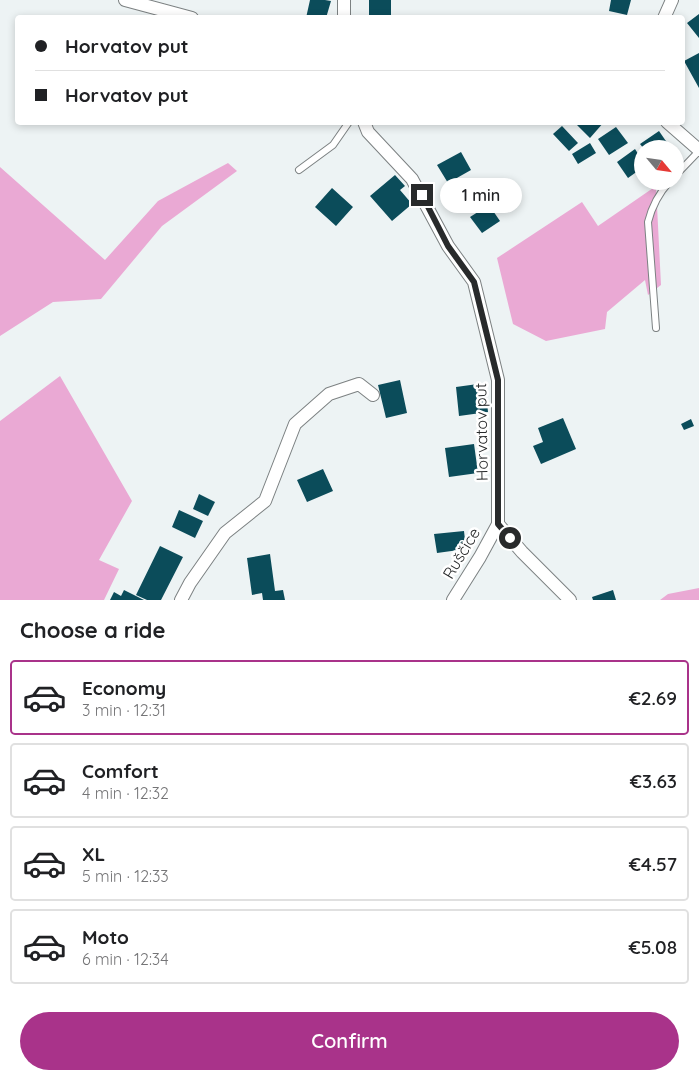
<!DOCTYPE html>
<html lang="en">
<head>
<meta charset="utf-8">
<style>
  body { margin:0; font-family:Quicksand,sans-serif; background:#f6f6f6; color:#202124; height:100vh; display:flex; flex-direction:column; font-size:19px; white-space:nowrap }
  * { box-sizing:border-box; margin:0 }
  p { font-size:16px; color:#757577 }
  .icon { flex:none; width:28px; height:28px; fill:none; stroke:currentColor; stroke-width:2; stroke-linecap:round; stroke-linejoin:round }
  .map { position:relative; height:600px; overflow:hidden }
  .side { display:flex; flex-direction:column; background:#fff; flex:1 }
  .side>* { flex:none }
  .hud { position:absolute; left:15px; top:15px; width:670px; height:110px; border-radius:5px; box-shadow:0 2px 8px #0003; display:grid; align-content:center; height:110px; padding:0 20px; background:#fff }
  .needle { width:32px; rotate:119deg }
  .fabs { position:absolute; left:634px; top:140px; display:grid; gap:10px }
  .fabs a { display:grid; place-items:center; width:50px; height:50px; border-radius:50%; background:#fff; box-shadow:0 2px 8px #0003; font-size:25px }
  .end { position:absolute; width:22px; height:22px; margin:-11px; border:6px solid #282a2b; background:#fff; box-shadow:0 0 0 2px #fff }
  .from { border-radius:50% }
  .bubble { position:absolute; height:35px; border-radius:18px; background:#fff; box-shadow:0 2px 8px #0003; font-size:16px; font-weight:600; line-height:35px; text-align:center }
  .hud b { display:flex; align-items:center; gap:18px; height:48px; font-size:19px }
  .hud b+b { border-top:1px solid #e0e0e0 }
  .hud i { width:12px; height:12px; background:#202124 }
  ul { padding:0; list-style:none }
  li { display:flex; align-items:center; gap:15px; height:75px; margin:0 10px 8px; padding:0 10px; border:2px solid #e0e0e0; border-radius:5px }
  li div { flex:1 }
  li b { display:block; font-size:19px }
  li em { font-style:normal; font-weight:600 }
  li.on { border-color:#a9338a }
  li>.icon { width:45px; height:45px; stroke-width:1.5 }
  h2 { padding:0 20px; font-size:22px; line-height:60px }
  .button { display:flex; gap:10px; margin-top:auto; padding:10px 20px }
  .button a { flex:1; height:58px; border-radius:30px; background:#a9338a; color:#fff; font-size:20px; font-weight:600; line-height:58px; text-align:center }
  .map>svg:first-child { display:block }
  .green { fill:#eaa9d4 }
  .building { fill:#0b4c5a }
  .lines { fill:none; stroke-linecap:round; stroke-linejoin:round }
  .service-casing { stroke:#7c8182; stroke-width:8 }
  .minor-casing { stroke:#7c8182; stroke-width:14 }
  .service { stroke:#fff; stroke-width:6 }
  .minor { stroke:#fff; stroke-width:12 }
  .route { stroke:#282a2b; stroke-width:6 }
  .labels { text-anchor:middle; stroke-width:5; stroke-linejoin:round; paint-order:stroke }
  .street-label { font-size:16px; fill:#282a2b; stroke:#fff }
</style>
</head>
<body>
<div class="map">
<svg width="699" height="600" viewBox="0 0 699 600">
  <rect width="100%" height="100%" fill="#edf3f4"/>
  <!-- green -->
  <path class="green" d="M228,163L237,171L162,226L101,299L53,302L0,336V167L105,260L158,201Z
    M656,186L661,285L648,295L645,280L607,312L605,329L546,341L513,324L497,258L582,202L598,226Z
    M60,376L132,501L99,560L119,569L104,600H0V421Z
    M699,588V600H660L668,594Z"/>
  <!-- building -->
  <path class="building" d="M310,0H325L331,1L326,18H306Z
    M369,0H391V18H369Z
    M611,0H631L627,15L609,11Z
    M699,14V38L687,23Z
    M699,53V88L684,61Z
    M579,122H604L590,138L577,125Z
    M562,126L578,143L569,151L553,134Z
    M616,127L628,143L609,155L598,139Z
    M659,131L670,147L668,149H644L640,144Z
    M590,143L596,153L578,164L572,154Z
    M635,149L642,160V168L628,178L617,162Z
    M461,152L471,170L448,183L437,165Z
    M395,175L405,186L400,190L412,204L392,221L370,196Z
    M332,188L353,207L336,226L315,207Z
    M489,205L500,221L482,233L470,217Z
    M400,380L407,413L386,418L378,385Z
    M485,383L488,412L459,416L456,387Z
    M563,418L576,449L541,464L533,446L543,442L538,428Z
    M691,419L694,426L684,430L681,424Z
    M474,444L478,473L449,477L445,448Z
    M323,469L333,491L307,502L297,480Z
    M199,494L215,502L208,516L193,509Z
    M179,510L203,521L195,538L172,527Z
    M464,531L466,549L437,553L434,534Z
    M160,546L183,557L161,600H147L136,595Z
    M270,554L275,591L283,590L285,600H263L262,593L252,595L247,558Z
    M124,590L144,600H110L114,592L121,596Z
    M613,590L616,600H593L592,597Z"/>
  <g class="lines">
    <defs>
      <path id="service" d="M299,170L333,145L349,122
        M675,176L699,151
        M656,328L648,222C652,206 659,193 670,181"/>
      <path id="minor" d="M125,0L192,18
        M344,18V0
        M664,18L672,0
        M364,122L368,132L412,179L448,246L474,282L498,380V524L522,552L570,600
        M667,122L699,150
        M181,600L190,583L225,533L265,501L295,424L329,394L359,384L373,395
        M453,600L480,557L498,524"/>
    </defs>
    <!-- service casing -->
    <use href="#service" class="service-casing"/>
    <!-- minor casing -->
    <use href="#minor" class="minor-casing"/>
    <!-- service -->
    <use href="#service" class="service"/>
    <!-- minor -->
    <use href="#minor" class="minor"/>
  </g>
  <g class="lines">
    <!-- route -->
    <path class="route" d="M422,195L448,246L474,282L498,380V524L510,538"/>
  </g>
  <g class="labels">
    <!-- street labels -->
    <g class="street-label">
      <text transform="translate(481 432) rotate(-91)" y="6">Horvatov put</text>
      <text transform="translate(461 553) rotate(-59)" y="6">Ruščice</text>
    </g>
  </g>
</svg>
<div class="fabs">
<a><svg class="needle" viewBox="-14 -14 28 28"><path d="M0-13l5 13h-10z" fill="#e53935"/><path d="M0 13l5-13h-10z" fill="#757577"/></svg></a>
</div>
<i class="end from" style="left:510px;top:538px"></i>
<i class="end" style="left:422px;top:195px"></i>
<div class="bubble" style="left:440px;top:178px;width:82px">1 min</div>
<div class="hud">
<b><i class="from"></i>Horvatov put</b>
<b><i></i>Horvatov put</b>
</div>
</div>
<section class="side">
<h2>Choose a ride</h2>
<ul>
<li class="on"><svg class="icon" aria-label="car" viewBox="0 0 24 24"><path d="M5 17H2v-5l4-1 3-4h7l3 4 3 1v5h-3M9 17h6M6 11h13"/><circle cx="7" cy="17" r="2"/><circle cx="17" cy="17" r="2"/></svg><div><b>Economy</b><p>3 min · 12:31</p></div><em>€2.69</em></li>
<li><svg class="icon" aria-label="car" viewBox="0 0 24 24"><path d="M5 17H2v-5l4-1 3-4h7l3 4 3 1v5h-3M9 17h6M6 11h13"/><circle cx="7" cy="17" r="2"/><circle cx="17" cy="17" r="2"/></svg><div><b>Comfort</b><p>4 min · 12:32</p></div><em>€3.63</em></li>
<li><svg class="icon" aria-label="car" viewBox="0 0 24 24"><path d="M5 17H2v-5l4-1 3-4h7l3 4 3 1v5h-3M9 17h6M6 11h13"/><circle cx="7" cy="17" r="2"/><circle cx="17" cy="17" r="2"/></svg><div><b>XL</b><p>5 min · 12:33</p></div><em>€4.57</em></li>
<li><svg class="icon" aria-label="car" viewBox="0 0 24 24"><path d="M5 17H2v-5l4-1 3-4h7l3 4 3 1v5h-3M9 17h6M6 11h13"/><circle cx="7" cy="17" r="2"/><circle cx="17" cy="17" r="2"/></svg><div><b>Moto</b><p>6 min · 12:34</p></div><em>€5.08</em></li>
</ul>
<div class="button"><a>Confirm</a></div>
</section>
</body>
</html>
